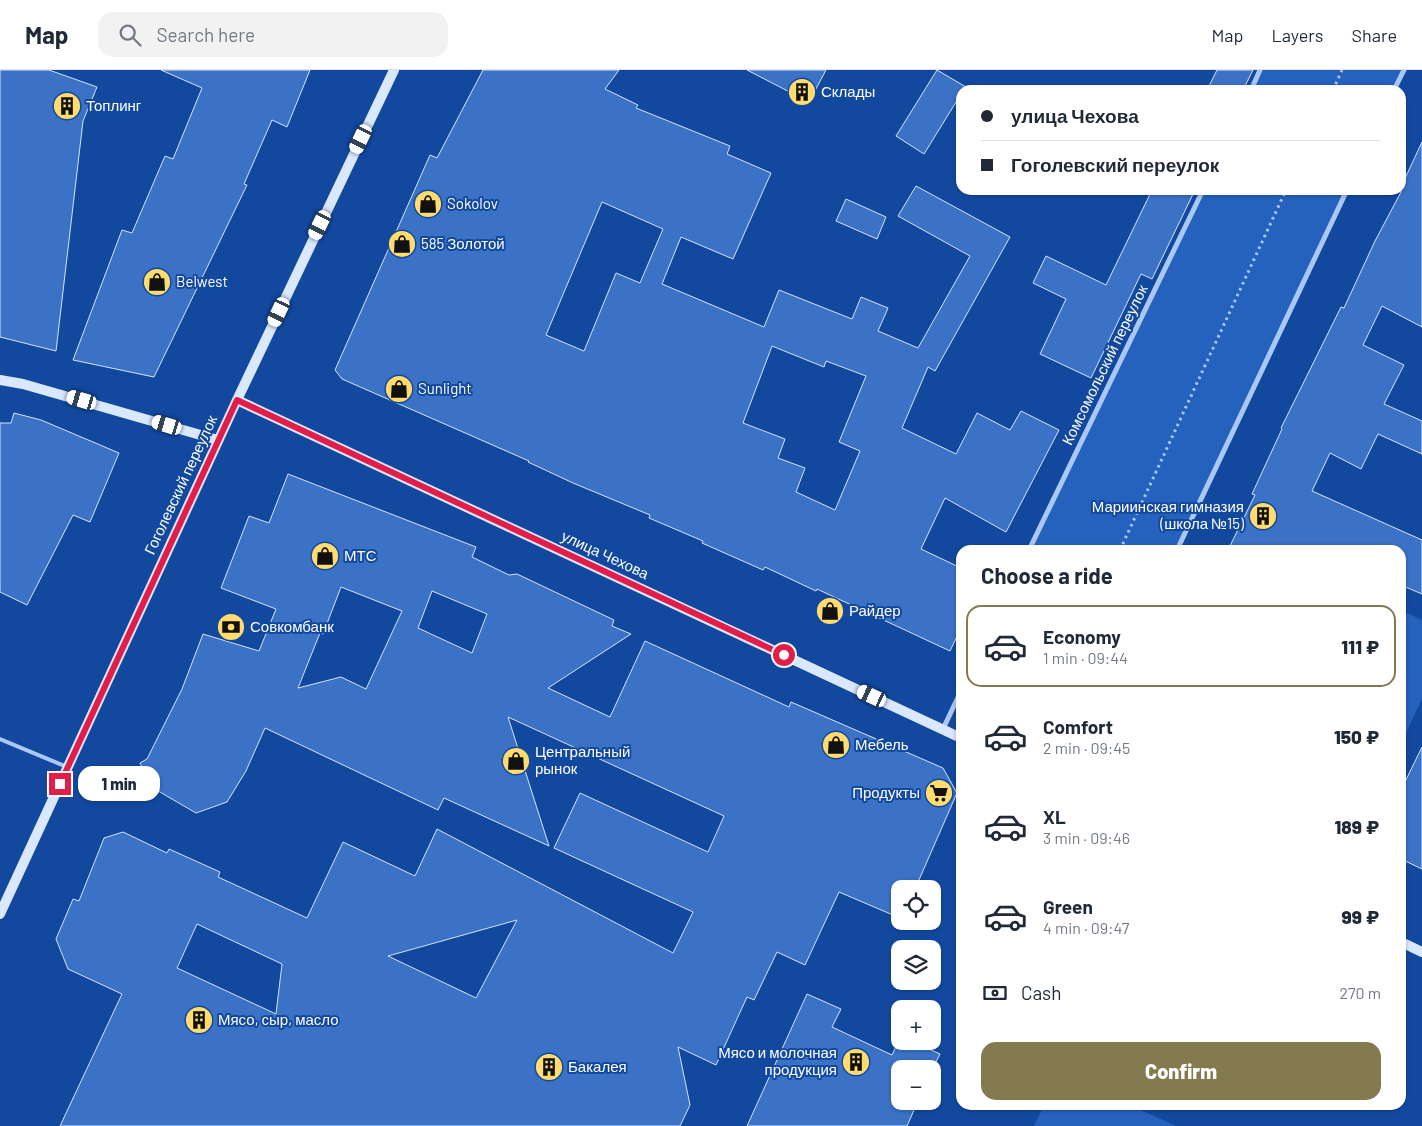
<!DOCTYPE html>
<html lang="en">
<head>
<meta charset="utf-8">
<style>
  body { margin:0; font-family:Barlow,sans-serif; background:#f2f2f3; color:#1f2937; height:100vh; display:flex; flex-direction:column; font-size:19px; white-space:nowrap }
  * { box-sizing:border-box; margin:0 }
  p { font-size:16px; color:#747a83 }
  .icon { flex:none; width:28px; height:28px; fill:none; stroke:currentColor; stroke-width:2; stroke-linecap:round; stroke-linejoin:round }
  .map { position:relative; flex:1; overflow:hidden }
  .drawer { position:absolute; left:956px; top:475px; width:450px; height:565px; display:flex; flex-direction:column; background:#fff; border-radius:15px; box-shadow:0 1px 4px #0004 }
  .drawer>* { flex:none }
  .top-card { position:absolute; left:956px; top:15px; width:450px; height:110px; border-radius:15px; box-shadow:0 1px 4px #0004; display:grid; align-content:center; height:110px; padding:0 25px; background:#fff }
  .controls { position:absolute; left:891px; top:810px; display:grid; gap:10px }
  .controls a { display:grid; place-items:center; width:50px; height:50px; border-radius:10px; background:#fff; box-shadow:0 1px 4px #0004; font-size:25px }
  .end { position:absolute; width:22px; height:22px; margin:-11px; border:6px solid #e11d48; background:#fff; box-shadow:0 0 0 2px #fff }
  .from { border-radius:50% }
  .bubble { position:absolute; height:35px; border-radius:15px; background:#fff; box-shadow:0 1px 4px #0004; font-size:16px; font-weight:800; line-height:35px; text-align:center }
  .car { position:absolute; width:15px; height:30px; margin:-15px -8px; border-radius:6px; box-shadow:0 0 4px 1px #0007; background:linear-gradient(#fff 24%,#345 0 40%,#fff 0 76%,#345 0 86%,#fff 0) }
  .top-card b { display:flex; align-items:center; gap:18px; height:48px; font-size:19px }
  .top-card b+b { border-top:1px solid #e0e1e3 }
  .top-card i { width:12px; height:12px; background:#1f2937 }
  ul { padding:0; list-style:none }
  li { display:flex; align-items:center; gap:15px; height:82px; margin:0 10px 8px; padding:0 15px; border:2px solid transparent; border-radius:15px }
  li div { flex:1 }
  li b { display:block; font-size:19px }
  li em { font-style:normal; font-weight:800 }
  li.current { border-color:#847a4f }
  li>.icon { width:45px; height:45px; stroke-width:1.5 }
  h2 { padding:0 25px; font-size:22px; line-height:60px }
  .pay { display:flex; align-items:center; gap:12px; height:55px; padding:0 25px; font-size:19px }
  .pay p { margin-inline-start:auto }
  .action { display:flex; gap:10px; margin-top:auto; padding:10px 25px }
  .action a { flex:1; height:58px; border-radius:15px; background:#847a4f; color:#fff; font-size:20px; font-weight:800; line-height:58px; text-align:center }
  header { display:flex; align-items:center; gap:30px; box-sizing:border-box; height:70px; padding:0 25px; background:#fff; border-bottom:1px solid #e0e1e3 }
  header strong { font-size:24px }
  nav { display:flex; gap:28px; margin-inline-start:auto; font-size:18px }
  .search { width:350px; height:45px; background:#f2f2f3; display:flex; align-items:center; gap:12px; box-sizing:border-box; padding:0 18px; border-radius:15px; color:#747a83; font-size:19px }
  .map>svg:first-child { display:block }
  .green { fill:#2562bd }
  .building { fill:#3b72c6; stroke:#d3e4fe; fill-rule:evenodd }
  .lines { fill:none; stroke-linecap:round; stroke-linejoin:round }
  .path { stroke:#aac8f5; stroke-width:3; stroke-dasharray:2.5 4; stroke-linecap:butt }
  .service { stroke:#aac8f5; stroke-width:4 }
  .minor { stroke:#aac8f5; stroke-width:5 }
  .secondary { stroke:#dae8fd; stroke-width:10 }
  .route { stroke:#e11d48; stroke-width:6 }
  .labels { text-anchor:middle; stroke-width:4; stroke-linejoin:round; paint-order:stroke }
  .poi-label { font-size:15px; fill:#fff; stroke:#12499f; text-anchor:start }
  .street-label { font-size:15px; fill:#fff; stroke:#12499f }
</style>
</head>
<body>
<header>
<strong>Map</strong>
<div class="search"><svg class="icon" aria-label="search" viewBox="0 0 24 24"><circle cx="10" cy="10" r="6"/><path d="M15 15l6 6"/></svg>Search here</div>
<nav><a>Map</a><a>Layers</a><a>Share</a></nav>
</header>
<div class="map">
<svg width="1422" height="1056" viewBox="0 0 1422 1056">
  <rect width="100%" height="100%" fill="#12499f"/>
  <!-- green -->
  <path class="green" d="M1260,0H1404L1394,20H1251Z
    M1203,120H1347L1177,480H1029Z
    M1401,540L1422,550V629L1405,665L1401,663Z
    M1044,1035H1130L1176,1056H1034Z"/>
  <!-- building -->
  <path class="building" d="M0,0H49L97,17L83,51L56,281L0,267Z
    M161,0H310L287,57L272,50L244,114L247,115L154,307L73,290L122,160L132,163L165,86L173,89L202,18Z
    M483,0H619L605,19L638,35L636,38L730,76L727,84L771,103L733,189L681,167L662,214L764,257L779,220L852,249L861,227L888,238L878,261L918,278L970,186L898,146L916,116L1010,167L935,301L928,297L902,358L956,384L977,343L1010,360L1021,341L1059,360L1006,462L945,428L921,479L961,498V558L950,581L817,519L816,521L765,497L763,500L702,473L703,471L649,448L650,445L573,413L528,392L529,391L342,309L335,300L430,85L437,88ZM602,132L663,159L640,213L616,203L584,281L546,265ZM772,276L824,297L826,291L866,306L839,372L860,381L835,440L796,422L805,398L778,388L785,369L743,353Z
    M747,0H826L809,32Z
    M937,0L966,17L964,20H961V24L924,84L896,66Z
    M1217,0H1253L1243,20H1207Z
    M1422,72V257L1382,236L1363,275L1404,295L1384,334L1422,351V384L1378,364L1361,399L1330,383L1312,421L1422,470V524L1401,515V480H1228L1255,425L1252,424L1282,359L1281,358L1341,237L1344,238L1375,171L1401,122V117Z
    M1152,120H1195L1152,209L1141,204L1091,308L1040,284L1066,229L1033,213L1046,186L1106,215Z
    M846,129L886,147L877,169L836,151Z
    M14,343L41,350L119,383L90,452L73,445L27,535L0,522V353H11Z
    M288,404L476,477L472,487L509,505L517,504L614,550L612,556L631,564L548,618L610,647L645,571L789,637L791,632L943,698L957,723L915,819H900V848L839,822L805,895L777,882L754,930L747,927L716,995L678,977L690,1035L680,1056H60L122,924L68,899L56,869L73,829L79,831L104,768L123,762L167,783L169,779L220,802L218,807L307,848L343,772L415,806L437,759L673,883L693,842L554,778L580,723L708,782L724,746L508,647L549,776L444,728L438,740L265,658L246,701L227,732L196,743L153,718L140,693L147,689L182,619L203,564L259,581L276,539L221,518L249,446L269,453ZM341,517L402,541L366,619L341,607L298,618L320,563L323,564ZM432,521L487,544L472,583L418,558ZM517,850L476,928L388,886ZM197,854L282,894L276,944L177,898Z
    M1422,677V799L1401,789V720Z
    M807,924L841,939L832,957L892,985L900,968V971H912L940,984L932,1000L900,999V1031H918L907,1056H747Z"/>
  <g class="lines">
    <!-- path -->
    <path class="path" d="M1333,20L1342,0
      M1120,480L1286,120"/>
    <!-- service -->
    <path class="service" d="M0,669L67,697"/>
    <!-- minor -->
    <path class="minor" d="M1251,20L1260,0
      M1394,20L1404,0
      M1029,480L1203,120
      M1177,480L1347,120
      M943,659L961,621"/>
    <!-- secondary -->
    <path class="secondary" d="M0,310L23,314L218,370
      M237,330L961,668
      M0,844L237,330L394,0
      M1401,872L1422,882"/>
  </g>
  <g class="lines">
    <!-- route -->
    <path class="route" d="M60,714L237,330L784,585"/>
  </g>
  <!-- icons -->
  <defs>
    <symbol id="building-disc" viewBox="-11 -11 22 22"><circle r="9.5" fill="#ffdc6d" stroke="#12499f"/><path d="M-4-6H4V6H1V3H-1V6H-4ZM-2.5-4.3h1.7v1.8h-1.7ZM.8-4.3h1.7v1.8H.8ZM-2.5-1h1.7V.8h-1.7ZM.8-1h1.7V.8H.8Z" fill="#111"/></symbol>
    <symbol id="shop-disc" viewBox="-11 -11 22 22"><circle r="9.5" fill="#ffdc6d" stroke="#12499f"/><path d="M-5-2.5h2.3a2.7 3.5 0 0 1 5.4 0H5L5.5 6h-11ZM-1.5-2.5h3a1.5 2.3 0 0 0-3 0Z" fill="#111"/></symbol>
    <symbol id="bank-disc" viewBox="-11 -11 22 22"><circle r="9.5" fill="#ffdc6d" stroke="#12499f"/><path d="M-6-4H6V4H-6ZM0-2.3a2.3 2.3 0 1 0 0 4.6a2.3 2.3 0 1 0 0-4.6Z" fill="#111"/></symbol>
    <symbol id="supermarket-disc" viewBox="-11 -11 22 22"><circle r="9.5" fill="#ffdc6d" stroke="#12499f"/><path d="M-6-5.5h2.5l.6 2H6L4.5 2H-2.5L-4.4-4H-6ZM-1.5 3.2a1.3 1.3 0 1 0 .1 0ZM3 3.2a1.3 1.3 0 1 0 .1 0Z" fill="#111"/></symbol>
  </defs>
  <g fill-rule="evenodd">
    <use href="#building-disc" x="786" y="6" width="32" height="32"/>
    <use href="#building-disc" x="51" y="20" width="32" height="32"/>
    <use href="#shop-disc" x="412" y="118" width="32" height="32"/>
    <use href="#shop-disc" x="386" y="158" width="32" height="32"/>
    <use href="#shop-disc" x="141" y="196" width="32" height="32"/>
    <use href="#shop-disc" x="383" y="303" width="32" height="32"/>
    <use href="#building-disc" x="1247" y="430" width="32" height="32"/>
    <use href="#shop-disc" x="309" y="470" width="32" height="32"/>
    <use href="#shop-disc" x="814" y="525" width="32" height="32"/>
    <use href="#bank-disc" x="215" y="541" width="32" height="32"/>
    <use href="#shop-disc" x="820" y="659" width="32" height="32"/>
    <use href="#shop-disc" x="500" y="675" width="32" height="32"/>
    <use href="#supermarket-disc" x="923" y="707" width="32" height="32"/>
    <use href="#building-disc" x="183" y="934" width="32" height="32"/>
    <use href="#building-disc" x="840" y="976" width="32" height="32"/>
    <use href="#building-disc" x="533" y="981" width="32" height="32"/>
  </g>
  <g class="labels">
    <!-- poi labels -->
    <g class="poi-label">
      <text x="821" y="27">Склады</text>
      <text x="86" y="41">Топлинг</text>
      <text x="447" y="139">Sokolov</text>
      <text x="421" y="179">585 Золотой</text>
      <text x="176" y="217">Belwest</text>
      <text x="418" y="324">Sunlight</text>
      <text x="1244" y="442" text-anchor="end">Мариинская гимназия<tspan x="1244" dy="17">(школа №15)</tspan></text>
      <text x="344" y="491">МТС</text>
      <text x="849" y="546">Райдер</text>
      <text x="250" y="562">Совкомбанк</text>
      <text x="855" y="680">Мебель</text>
      <text x="535" y="687">Центральный<tspan x="535" dy="17">рынок</tspan></text>
      <text x="920" y="728" text-anchor="end">Продукты</text>
      <text x="218" y="955">Мясо, сыр, масло</text>
      <text x="837" y="988" text-anchor="end">Мясо и молочная<tspan x="837" dy="17">продукция</tspan></text>
      <text x="568" y="1002">Бакалея</text>
    </g>
    <!-- street labels -->
    <g class="street-label">
      <text transform="translate(1105 295) rotate(-64)" y="5">Комсомольский переулок</text>
      <text transform="translate(181 415) rotate(-65)" y="5">Гоголевский переулок</text>
      <text transform="translate(605 485) rotate(25)" y="5">улица Чехова</text>
    </g>
  </g>
</svg>
<div class="controls">
<a><svg class="icon" aria-label="locate" viewBox="0 0 24 24"><circle cx="12" cy="12" r="6"/><path d="M12 2v4M12 18v4M2 12h4M18 12h4"/></svg></a>
<a><svg class="icon" aria-label="layers" viewBox="0 0 24 24"><path d="M12 4l9 5-9 5-9-5zM3 14l9 5 9-5"/></svg></a>
<a>+</a>
<a>−</a>
</div>
<i class="end from" style="left:784px;top:585px"></i>
<i class="end" style="left:60px;top:714px"></i>
<div class="bubble" style="left:78px;top:696px;width:82px">1 min</div>
<i class="car" style="left:361px;top:69px;rotate:206deg"></i>
<i class="car" style="left:320px;top:155px;rotate:206deg"></i>
<i class="car" style="left:279px;top:242px;rotate:205deg"></i>
<i class="car" style="left:82px;top:330px;rotate:286deg"></i>
<i class="car" style="left:167px;top:355px;rotate:287deg"></i>
<i class="car" style="left:872px;top:626px;rotate:295deg"></i>
<div class="top-card">
<b><i class="from"></i>улица Чехова</b>
<b><i></i>Гоголевский переулок</b>
</div>
<section class="drawer">
<h2>Choose a ride</h2>
<ul>
<li class="current"><svg class="icon" aria-label="car" viewBox="0 0 24 24"><path d="M5 17H2v-5l4-1 3-4h7l3 4 3 1v5h-3M9 17h6M6 11h13"/><circle cx="7" cy="17" r="2"/><circle cx="17" cy="17" r="2"/></svg><div><b>Economy</b><p>1 min · 09:44</p></div><em>111 ₽</em></li>
<li><svg class="icon" aria-label="car" viewBox="0 0 24 24"><path d="M5 17H2v-5l4-1 3-4h7l3 4 3 1v5h-3M9 17h6M6 11h13"/><circle cx="7" cy="17" r="2"/><circle cx="17" cy="17" r="2"/></svg><div><b>Comfort</b><p>2 min · 09:45</p></div><em>150 ₽</em></li>
<li><svg class="icon" aria-label="car" viewBox="0 0 24 24"><path d="M5 17H2v-5l4-1 3-4h7l3 4 3 1v5h-3M9 17h6M6 11h13"/><circle cx="7" cy="17" r="2"/><circle cx="17" cy="17" r="2"/></svg><div><b>XL</b><p>3 min · 09:46</p></div><em>189 ₽</em></li>
<li><svg class="icon" aria-label="car" viewBox="0 0 24 24"><path d="M5 17H2v-5l4-1 3-4h7l3 4 3 1v5h-3M9 17h6M6 11h13"/><circle cx="7" cy="17" r="2"/><circle cx="17" cy="17" r="2"/></svg><div><b>Green</b><p>4 min · 09:47</p></div><em>99 ₽</em></li>
</ul>
<div class="pay"><svg class="icon" aria-label="cash" viewBox="0 0 24 24"><path d="M3 7h18v10H3z"/><circle cx="12" cy="12" r="2"/></svg>Cash<p>270 m</p></div>
<div class="action"><a>Confirm</a></div>
</section>
</div>
</body>
</html>
